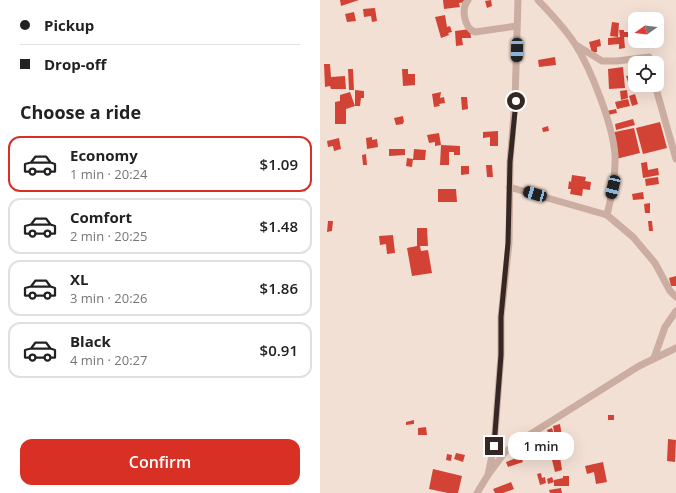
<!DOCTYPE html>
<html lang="en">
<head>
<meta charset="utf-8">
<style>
  body { margin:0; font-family:"Open Sans",sans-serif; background:#f6f6f6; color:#222; height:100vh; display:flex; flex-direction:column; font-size:15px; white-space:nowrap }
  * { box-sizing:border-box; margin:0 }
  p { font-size:13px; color:#767676 }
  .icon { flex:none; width:22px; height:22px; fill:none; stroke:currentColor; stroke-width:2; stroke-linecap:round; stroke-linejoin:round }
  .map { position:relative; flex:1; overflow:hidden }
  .panel { display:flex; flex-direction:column; background:#fff; width:320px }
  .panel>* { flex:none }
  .banner { display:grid; align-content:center; height:88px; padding:0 20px; background:#fff }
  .needle { width:26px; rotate:256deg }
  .fabs { position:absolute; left:308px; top:12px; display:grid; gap:8px }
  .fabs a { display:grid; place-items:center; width:36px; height:36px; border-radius:8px; background:#fff; box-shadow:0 4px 16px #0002; font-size:20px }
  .end { position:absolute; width:18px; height:18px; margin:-9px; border:5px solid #352724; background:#fff; box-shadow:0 0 0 2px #fff }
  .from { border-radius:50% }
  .bubble { position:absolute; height:28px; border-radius:12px; background:#fff; box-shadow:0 4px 16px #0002; font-size:13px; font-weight:600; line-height:28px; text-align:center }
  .car { position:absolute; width:12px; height:24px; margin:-12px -6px; border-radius:5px; box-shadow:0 0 3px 1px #0007; background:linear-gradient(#222 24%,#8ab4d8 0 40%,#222 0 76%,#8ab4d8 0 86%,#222 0) }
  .banner b { display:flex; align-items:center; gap:14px; height:38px; font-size:15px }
  .banner b+b { border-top:1px solid #e0e0e0 }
  .banner i { width:10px; height:10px; background:#222 }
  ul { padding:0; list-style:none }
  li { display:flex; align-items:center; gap:12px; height:56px; margin:0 8px 6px; padding:0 12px; border:2px solid #e0e0e0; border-radius:12px }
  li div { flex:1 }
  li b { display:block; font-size:15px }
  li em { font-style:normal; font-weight:600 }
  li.current { border-color:#d93025 }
  li>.icon { width:36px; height:36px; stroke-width:1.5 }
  h2 { padding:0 20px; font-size:18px; line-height:48px }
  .primary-button { display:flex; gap:8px; margin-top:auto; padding:8px 20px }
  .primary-button a { flex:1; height:46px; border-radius:12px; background:#d93025; color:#fff; font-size:16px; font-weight:600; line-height:46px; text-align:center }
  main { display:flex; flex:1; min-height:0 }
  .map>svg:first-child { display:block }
  .building { fill:#d24235 }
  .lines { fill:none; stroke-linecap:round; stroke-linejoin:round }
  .street { stroke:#ccada1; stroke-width:7 }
  .route { stroke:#352724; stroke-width:5 }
</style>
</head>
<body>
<main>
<section class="panel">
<div class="banner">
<b><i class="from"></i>Pickup</b>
<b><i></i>Drop-off</b>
</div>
<h2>Choose a ride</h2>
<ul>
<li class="current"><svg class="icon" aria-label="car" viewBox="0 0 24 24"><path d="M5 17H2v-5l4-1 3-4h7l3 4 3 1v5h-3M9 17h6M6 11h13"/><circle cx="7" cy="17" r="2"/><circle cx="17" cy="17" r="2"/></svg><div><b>Economy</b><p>1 min · 20:24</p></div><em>$1.09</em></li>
<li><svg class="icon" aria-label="car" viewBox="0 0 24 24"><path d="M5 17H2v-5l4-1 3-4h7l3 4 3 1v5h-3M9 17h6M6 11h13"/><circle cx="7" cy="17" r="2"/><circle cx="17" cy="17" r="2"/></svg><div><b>Comfort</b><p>2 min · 20:25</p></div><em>$1.48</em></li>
<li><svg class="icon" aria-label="car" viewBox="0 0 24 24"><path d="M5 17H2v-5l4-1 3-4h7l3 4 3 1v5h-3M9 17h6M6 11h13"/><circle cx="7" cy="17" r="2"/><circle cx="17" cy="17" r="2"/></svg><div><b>XL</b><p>3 min · 20:26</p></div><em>$1.86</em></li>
<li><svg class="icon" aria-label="car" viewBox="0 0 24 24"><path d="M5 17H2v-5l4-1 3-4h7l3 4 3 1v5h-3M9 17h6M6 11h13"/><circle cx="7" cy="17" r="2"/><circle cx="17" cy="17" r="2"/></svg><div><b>Black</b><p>4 min · 20:27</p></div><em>$0.91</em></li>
</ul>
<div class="primary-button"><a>Confirm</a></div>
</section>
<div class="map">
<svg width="356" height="493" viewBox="0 0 356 493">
  <rect width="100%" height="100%" fill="#f3e0d5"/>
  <!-- building -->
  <path class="building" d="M20,0H39L21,6Z
    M123,0H144L145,2L139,3L140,7L124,9Z
    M171,0L172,6L167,8L165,1Z
    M55,8L57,21L52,22L51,16L44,17L43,9Z
    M34,12L36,21L27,22L25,14Z
    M125,15L127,27L130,26L132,32L128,33L129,35L121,38L115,17Z
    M292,22L299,23L298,37L290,36Z
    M150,29L151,38H142L143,45L136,46L135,31Z
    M299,30H304V32H312V37H304L305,48L299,49V44L288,45V38L300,37Z
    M280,39L281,46L277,47V52L272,53L269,42Z
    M235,57L236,65L219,67L218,60Z
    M4,64H10L11,77L25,76L26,89H11L10,86L5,87Z
    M303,67L305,88L289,89L288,69Z
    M28,69H33L34,90H29Z
    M82,69H88V74H95V85L83,86Z
    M311,75L314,84L309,85L306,76Z
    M35,90L44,91V98H41L40,106H35Z
    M307,90L308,98L301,100L300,91Z
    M30,92L35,106L26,109V124H15V102L20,101V95Z
    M121,92L120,98L124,97L125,103L119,104L120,106L114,107L112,94Z
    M315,94L318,104L312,106L309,96Z
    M141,97H147L148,109L142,110Z
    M308,99L310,106L297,109L295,102Z
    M296,109L297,113L288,115L287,111Z
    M83,116L84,122L83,123V124L76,125L74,118Z
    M313,119L315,125L296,130L295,124Z
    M340,122L347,148L323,154L316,128Z
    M228,126L229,131L223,132L222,128Z
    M314,128L320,153L296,159L290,133Z
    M178,131V146H170V137L163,138V132Z
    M119,133L121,145L115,146V142L109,143L107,135Z
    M52,137V140L57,139L58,147L47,149L46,138Z
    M19,138L21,149L14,151L13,146L8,147L7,141Z
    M121,145L140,146V155H134V152H129V165H120Z
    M69,149H85V155L69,156Z
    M94,149L106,150L105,160H93Z
    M46,154L47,165H43L42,155Z
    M87,158L93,159L92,167L86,166Z
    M327,162L328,170L338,168L339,175L323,178L321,163Z
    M166,165H172L173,177H167Z
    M141,166H149V174L141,175Z
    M252,175L266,177L265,181L271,182L270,190L263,189L262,196L250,194L251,189H248L249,181L251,182Z
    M338,177L339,184L326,186L325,179Z
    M118,189H136L137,202H118Z
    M323,192L324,199L313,200L312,194Z
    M330,203V213H325L324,204Z
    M8,221H13L12,231L7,232Z
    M328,221H332L333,231H329Z
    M97,228H107L108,246H100L101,251L108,250L112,273L92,276L87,248L97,246Z
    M73,235L75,253L67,254L66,244L60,245L59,236Z
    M356,276V286H351L349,278Z
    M288,415H294V420H288Z
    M94,420V424L86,425V422Z
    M240,424L242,436L235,437L233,426Z
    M106,427L107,435H98V428Z
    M232,428L236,441L225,445L222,434L228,433L227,430Z
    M220,434L222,443L217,445L215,436Z
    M348,439L356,440L355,462L347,461Z
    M136,453L145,455L143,462L134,459Z
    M127,454L132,455L131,461L126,460Z
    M237,455L238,458L240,457L242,470L235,472L231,456Z
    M201,456L203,462L188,467L186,462Z
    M283,462L287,482L276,484L274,472L267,474L265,466Z
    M113,469L142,476L138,493H128L109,489Z
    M221,473L222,478L225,477L226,483L220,485L217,474Z
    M243,476H249V486H234V480L243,478Z
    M232,477L234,482L228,484L227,479Z
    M191,482L194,489L183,493H175L173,489Z
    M241,488L242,493H230L229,490Z"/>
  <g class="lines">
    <!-- street -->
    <path class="street" d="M148,0C141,9 144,28 155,32L197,26
      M218,0C231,14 245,28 255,44C271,69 293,125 295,155C296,175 292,195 287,215
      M256,45L282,61H297L329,57L330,63
      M335,85L356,159
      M189,187L287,215L313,237L335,263L350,291L356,297
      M334,358L345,327L356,311
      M168,475L174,446L181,355V317L189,243L190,162L195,101L198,0
      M157,493L168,475L185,452L206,437L319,366L356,348"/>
  </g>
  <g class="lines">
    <!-- route -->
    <path class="route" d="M174,446L181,355V317L188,243L190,162L196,101"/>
  </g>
</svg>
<div class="fabs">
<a><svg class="needle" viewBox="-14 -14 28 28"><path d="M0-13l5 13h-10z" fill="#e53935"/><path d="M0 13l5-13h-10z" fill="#767676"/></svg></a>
<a><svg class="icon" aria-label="locate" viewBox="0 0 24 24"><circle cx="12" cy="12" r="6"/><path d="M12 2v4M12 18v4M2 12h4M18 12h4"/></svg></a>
</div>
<i class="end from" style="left:196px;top:101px"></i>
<i class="end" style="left:174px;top:446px"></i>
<div class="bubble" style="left:188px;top:432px;width:66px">1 min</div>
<i class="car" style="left:197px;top:50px;rotate:181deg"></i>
<i class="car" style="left:293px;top:187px;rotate:193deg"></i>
<i class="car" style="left:215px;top:194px;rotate:286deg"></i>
</div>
</main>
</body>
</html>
